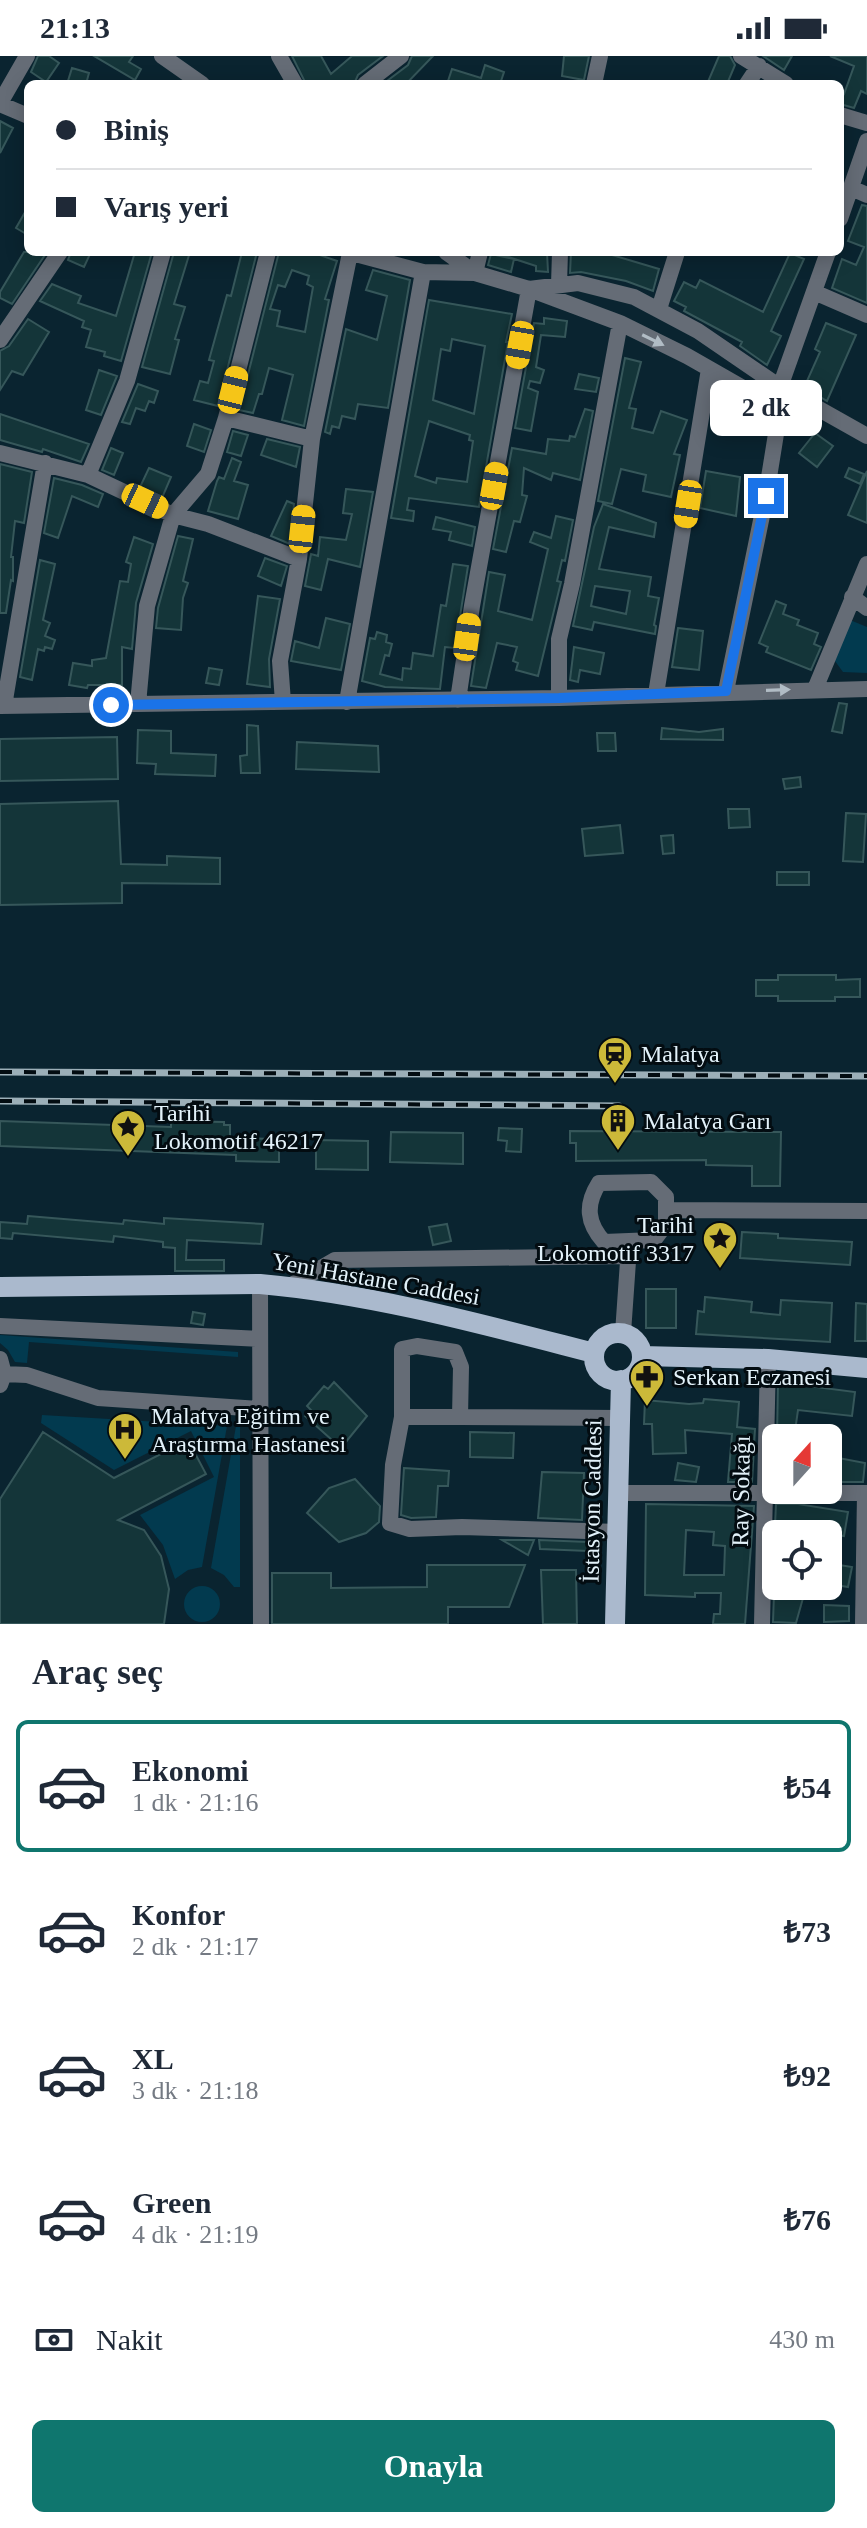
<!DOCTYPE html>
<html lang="tr">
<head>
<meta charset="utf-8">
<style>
  body { margin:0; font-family:"Times New Roman",serif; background:#f6f6f7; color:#1f2937; height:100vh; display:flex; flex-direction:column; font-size:30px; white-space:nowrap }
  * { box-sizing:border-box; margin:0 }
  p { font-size:26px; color:#747a83 }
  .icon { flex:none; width:44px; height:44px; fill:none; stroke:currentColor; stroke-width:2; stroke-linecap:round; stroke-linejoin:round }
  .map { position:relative; height:1568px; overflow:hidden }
  .details { display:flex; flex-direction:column; background:#fff; flex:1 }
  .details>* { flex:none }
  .guide { position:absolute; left:24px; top:24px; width:820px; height:176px; border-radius:12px; box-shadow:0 4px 20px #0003; display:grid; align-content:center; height:176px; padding:0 32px; background:#fff }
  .needle { width:52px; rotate:21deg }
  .controls { position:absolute; left:762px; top:1368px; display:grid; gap:16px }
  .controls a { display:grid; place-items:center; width:80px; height:80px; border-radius:12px; background:#fff; box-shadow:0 4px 20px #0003; font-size:40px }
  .end { position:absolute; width:36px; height:36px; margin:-18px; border:10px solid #1a73e8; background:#fff; box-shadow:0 0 0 4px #fff }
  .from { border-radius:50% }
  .bubble { position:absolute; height:56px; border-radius:12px; background:#fff; box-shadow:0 4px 20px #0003; font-size:26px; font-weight:600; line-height:56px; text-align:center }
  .car { position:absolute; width:24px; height:48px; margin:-24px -12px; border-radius:10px; box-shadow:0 0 6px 2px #0007; background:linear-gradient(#f5c518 24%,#345 0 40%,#f5c518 0 76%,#345 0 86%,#f5c518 0) }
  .guide b { display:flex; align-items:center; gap:28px; height:76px; font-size:30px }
  .guide b+b { border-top:2px solid #e0e1e3 }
  .guide i { width:20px; height:20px; background:#1f2937 }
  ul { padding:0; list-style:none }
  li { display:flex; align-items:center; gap:24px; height:132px; margin:0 16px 12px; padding:0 16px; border:4px solid transparent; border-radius:12px }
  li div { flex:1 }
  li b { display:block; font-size:30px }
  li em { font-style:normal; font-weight:600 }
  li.on { border-color:#0f766e }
  li>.icon { width:72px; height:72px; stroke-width:1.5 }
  h2 { padding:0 32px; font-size:36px; line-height:96px }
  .pay { display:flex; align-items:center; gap:20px; height:88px; padding:0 32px; font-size:30px }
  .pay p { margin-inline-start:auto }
  .cta { display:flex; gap:16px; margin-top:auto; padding:16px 32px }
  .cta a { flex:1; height:92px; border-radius:12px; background:#0f766e; color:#fff; font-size:32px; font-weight:600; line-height:92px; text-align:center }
  .status { display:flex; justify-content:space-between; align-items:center; height:56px; padding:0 40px; background:#fff; direction:ltr }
  .status svg { height:22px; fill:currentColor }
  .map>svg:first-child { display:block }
  .green { fill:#023a4f }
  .building { fill:#143539; stroke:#36575a; stroke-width:2; fill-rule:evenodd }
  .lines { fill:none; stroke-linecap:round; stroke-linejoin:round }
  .minor { stroke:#656c76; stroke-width:16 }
  .major { stroke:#aab9cd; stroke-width:20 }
  .rail-casing { stroke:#9cafb8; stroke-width:7 }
  .rail { stroke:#030c11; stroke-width:4; stroke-dasharray:12; stroke-linecap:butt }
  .oneway { fill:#b1bcc5 }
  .route { stroke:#1a73e8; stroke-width:10 }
  .labels { text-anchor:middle; stroke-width:6; stroke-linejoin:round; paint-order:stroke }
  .poi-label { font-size:24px; fill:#e3f2fa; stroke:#030c11; text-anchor:start }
  .street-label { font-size:24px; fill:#e3f2fa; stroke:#030c11 }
</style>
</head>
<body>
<div class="status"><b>21:13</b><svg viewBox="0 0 49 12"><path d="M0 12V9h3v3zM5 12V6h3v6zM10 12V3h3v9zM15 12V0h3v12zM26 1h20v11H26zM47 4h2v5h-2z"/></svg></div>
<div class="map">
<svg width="867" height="1568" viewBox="0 0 867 1568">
  <rect width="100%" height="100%" fill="#0a2430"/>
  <!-- green -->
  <path class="green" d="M850,564L867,571V617L843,616L832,601Z
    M0,1279L238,1296V1301L29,1286L27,1307L15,1306L8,1294L0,1287Z
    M42,1359L227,1370L202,1511L188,1514L175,1523L163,1489L140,1459L214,1421L191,1375L114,1414L41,1367Z
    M236,1370H240V1531H234L224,1519L211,1512Z
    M184 1548a18 18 0 1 1 36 0a18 18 0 1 1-36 0Z"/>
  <!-- building -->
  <path class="building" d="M38,0H49L59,7L46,26L31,16Z
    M94,0H133L129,6L141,13L135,24Z
    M292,0H321L331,18L352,0H383L358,19L354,28H306Z
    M412,0H433L406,28H383L408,9Z
    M564,0H589L584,24L562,20Z
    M719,0H730L735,9L727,28H707Z
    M763,0H792L784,14Z
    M830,0H867V38L861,35L854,52L840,48V36L844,38L854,10Z
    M485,9L504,16L500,28H447L452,13L481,22Z
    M72,12L89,17L86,28H67Z
    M0,65L13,72L0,97Z
    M862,149L867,150V247L832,232L842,203L856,209L864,191L848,185Z
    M28,151V179L16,172Z
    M24,196H47L12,248L0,242V236Z
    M71,196H91L84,211L68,204Z
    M135,196H152L121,305L104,300L105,296L86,291L91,274L82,271L84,265L40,245L52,228L81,240L78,247L116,260Z
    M174,196H190L174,248L185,251L175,283L179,284L170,318L142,311Z
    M242,196H257L218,350L194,344L200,325L208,327L214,305L209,304L227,239L231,240Z
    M279,196H311L337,205L325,243L329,244L304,370L282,364L293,319L269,312L262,338H259L253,357L239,354ZM292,214L309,220L307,228L313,231L305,276L277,270L280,255L270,253L278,229L285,231Z
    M499,196H547L548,216L536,215V210L499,198Z
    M571,196H602L659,213L653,235L626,225L581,216L570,217Z
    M790,197L804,203L771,275L781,280L767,309L740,290L742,286L684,255L686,251L674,245L684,226L696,232L700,224L763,256Z
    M491,198L514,203L511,216L488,209Z
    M373,214L410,224L388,352L358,348L355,363L342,360L339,372L332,370L330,378L325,376L346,273L377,284L387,240L366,234Z
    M429,244L512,258L506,286H508L479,451L409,442L407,454L414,455L413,465L391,462ZM452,283L485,290L474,358L433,344L441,293L450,295ZM429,365L470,379L469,384L473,385L467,426L437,422L436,427L415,420Z
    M544,262L567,265L565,281L541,279L536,311L544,314L540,327L530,325L528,332L538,336L531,375L515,372L534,267L544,268Z
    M28,263L49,276L23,319L12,315L0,334V295L9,290Z
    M826,267L856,279L827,345L812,336L815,329L807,325L820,296L815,293Z
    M625,302L641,306L629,352L636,353L632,372L653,377L661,355L687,364L674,398L680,399L671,441L643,435L646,419L621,413L612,448L598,445Z
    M99,314L117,320L101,359L86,354Z
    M579,318L599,322L596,336L575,333Z
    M138,328L158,335L154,347L149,345L145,355L136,352L130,368L122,366Z
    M585,353L593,355L580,424L553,417L551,424L524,412L522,439L527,440L520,466L514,465L506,496L493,493L512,392L546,398L548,383L569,385L570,380L575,381Z
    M0,358L89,388L81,406L43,393L42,396L0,384Z
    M194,368L211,374L204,396L187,390Z
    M233,375L248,379L241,400L227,396Z
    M815,377L833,390L817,411L799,397Z
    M267,383L300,391L296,411L261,399Z
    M111,392L123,397L114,419L102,414Z
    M232,402L241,406L234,425L248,429L238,463L208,455L217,425L219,421L224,423Z
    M0,408L32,416L24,467L15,465L11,501H13V525L11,524L6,557H0Z
    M149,412L171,421L162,442L140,431Z
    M849,412L864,418L860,428L845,421Z
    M706,415L740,421L736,460L700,452Z
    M867,415V467L848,459Z
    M54,422L82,429L103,438L98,451L72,440L58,482L44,477Z
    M346,433L373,436L360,511L328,503L321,534L305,530L311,498L318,500L320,481L346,484L352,458L343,457Z
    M287,445L294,448L290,488L271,480Z
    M603,448L656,467L654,481L609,471L599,513L651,521L648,540L659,542L654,569L656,570L655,578L594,566L592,574L573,570L594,471ZM595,530L630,535L626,558L591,550Z
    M556,460L573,464L565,505L562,504L557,525L561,526L538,620L516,614L518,607L513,605L517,591L497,587L486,632L471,630L489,516L505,519L498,555L532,564L548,493L530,486L534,476L551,482Z
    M436,461L475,471L472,490L449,484L451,476L433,473Z
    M178,480L193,483L183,525L188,527L183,542L181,574L156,572L158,552Z
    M134,481L153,488L136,547L132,593L122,591V629H88L87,632L69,629L73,607L92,610V604L106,602L120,525L128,526L131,508L126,506Z
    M265,502L287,510L281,530L258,520Z
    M40,504L55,508L43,564L50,567L45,580L55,584L52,593L45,591L44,595L38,593L32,624L20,621Z
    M453,508L468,510L455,592L445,591L440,633L385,631L362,625L370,582L375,583L377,576L387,579L386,586L392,588L389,600L385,599L380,618L402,624L403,612L411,613L413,597L433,600L441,549L446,550Z
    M258,540L280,543L269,603L270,631L247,628Z
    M776,545L786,549L783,558L799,564L797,569L818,577L814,588L821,591L811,614L766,596L768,591L759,587Z
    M326,562L350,568L341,614L291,605L295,585L319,592Z
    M678,572L703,575L699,614L672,611Z
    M574,591L604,597L600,618L580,614L578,626L570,624Z
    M209,612L222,614L219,629L206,627Z
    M839,647L847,648L842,677L832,675Z
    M247,669L258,670L260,717H241L240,700L247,699Z
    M662,672L699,676L723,673V684L661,683Z
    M138,674L171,675V697L216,699L215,720L155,718L156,708L137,707Z
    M597,677H615L616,695H598Z
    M117,681L118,723L0,725V683Z
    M297,686L378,690L379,716L296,713Z
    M800,721L801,731L785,733L783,723Z
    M118,745L121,808L167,809V800L220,802V828L122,827V847L0,849V748Z
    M728,753H749L750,771L729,772Z
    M846,757L866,758L863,806L843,805Z
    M620,769L623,797L585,800L582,773Z
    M673,779L674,797L663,798L661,780Z
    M777,816H809V829H777Z
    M778,919H836V924L860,923V941H835V945H778V940H756V924H778Z
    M0,1065L171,1071V1065L224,1066V1069H230V1082L279,1083V1106L236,1105V1099L0,1090Z
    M499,1072L522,1073L521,1096L506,1095L507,1085L498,1084Z
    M570,1075L781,1076L780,1130H752V1110L706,1109V1104L576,1105V1087H570Z
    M391,1076L463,1077V1108L390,1106Z
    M316,1084L368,1085V1114L316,1113Z
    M28,1160L123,1168L124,1164L164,1168V1162L263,1168L261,1188L187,1184L186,1204H224V1215H175V1192L163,1191V1186L114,1180L113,1186L13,1177L12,1183L0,1182V1166L27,1168Z
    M447,1168L451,1185L433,1189L429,1171Z
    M742,1176L778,1178V1182L852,1186L850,1209L740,1202Z
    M646,1233H676V1272H646Z
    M705,1241L752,1246L751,1256L780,1259L781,1244L832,1247L830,1286L696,1278L698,1255L704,1256Z
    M856,1247L867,1248V1285H855Z
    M193,1256L205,1258L203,1269L191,1267Z
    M334,1326L367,1360L341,1392L305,1360L311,1354L307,1350L324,1330L328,1333Z
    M778,1326L855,1336L852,1360L798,1354L794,1382H777Z
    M704,1343L739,1346L737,1371L755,1373L752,1426H728L732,1378L685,1374L686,1397L653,1398L652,1368H644L645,1344L689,1348L703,1347Z
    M43,1376L114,1422L188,1384L206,1418L118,1464L144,1474L161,1500L169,1533L164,1568H0V1443Z
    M470,1376L514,1377L513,1402L470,1401Z
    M828,1400L865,1407L863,1426H828Z
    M678,1407L699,1411L696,1426L675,1424Z
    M404,1412L449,1415L448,1430H438L436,1461L411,1462L401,1459Z
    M542,1416L584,1417L582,1464L538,1462Z
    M355,1423L380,1450L379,1466L366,1477L339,1486L307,1457L329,1432Z
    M646,1448L754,1450L745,1568H713L714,1558H720L721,1537H695V1541L645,1539ZM686,1474L714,1476L713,1489L725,1490L724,1519H684Z
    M776,1448H798L848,1456L844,1480L775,1469Z
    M502,1484H534L528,1499Z
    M539,1484L588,1486V1495L540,1493Z
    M833,1508L852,1511L848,1531L830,1528Z
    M427,1509H525L509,1551H448V1568H272V1517H331V1532L427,1531Z
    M541,1514H576L577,1568H543Z
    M805,1535L796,1567L773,1566L774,1538Z
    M824,1549L849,1550V1565L824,1566Z"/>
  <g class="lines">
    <!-- minor -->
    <path class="minor" d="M162,0L202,28
      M279,0L295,28
      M741,0L786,28
      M365,28L401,0
      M594,28L600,0
      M747,28L759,10
      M0,47L27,0
      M0,48L28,60
      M840,59L867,67
      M851,132L867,139
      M840,163L867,85
      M348,196L423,216L475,217L480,196
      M446,196L475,217L529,233L620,267L687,300L780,353
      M559,229L560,196
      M529,233L578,227L634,241L698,275L780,331L867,380
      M814,236L867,259
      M659,253L677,196
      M0,284L60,196
      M226,362L312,383
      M0,397L88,419L127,325L163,196
      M88,419L173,459L208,418L226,362L268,196
      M299,503L312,383L350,197
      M852,541L867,552
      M815,633L867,508
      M726,635L766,440L780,353V331L828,196
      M656,638L709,313
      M559,642V583L572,528L620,267
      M458,644L472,550L529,233
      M347,646L423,216
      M138,648L147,550L173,459L208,468L299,503L280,605L283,646
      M0,650L559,642L867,633
      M4,650L45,407
      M651,1126L666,1141V1168L654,1184L604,1186C587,1167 585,1149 599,1127Z
      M666,1154L867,1155
      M260,1228L261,1568
      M290,1230L335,1204L629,1200
      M0,1270L260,1283
      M623,1277L629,1191
      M0,1303L4,1318L0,1329
      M4,1318L27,1319L98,1342L260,1353
      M402,1361H460
      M619,1437H867
      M618,1476L462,1471L410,1473L390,1467L393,1409L402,1361V1293L417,1290L455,1296L461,1311L460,1361L620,1362
      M762,1568L768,1303
      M863,1568L865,1437"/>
    <!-- major -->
    <path class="major" d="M0,1231L260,1228C373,1238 485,1269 594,1297
      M594 1301a24 24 0 1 1 48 0a24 24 0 1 1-48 0Z
      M642,1300L768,1303L867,1312
      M615,1568L621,1324"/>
    <defs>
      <path id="rail" d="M0,1016L867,1020
        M0,1045L619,1050"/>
    </defs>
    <!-- rail casing -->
    <use href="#rail" class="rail-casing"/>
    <!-- rail -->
    <use href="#rail" class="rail"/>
  </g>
  <!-- one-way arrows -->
  <defs><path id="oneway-solid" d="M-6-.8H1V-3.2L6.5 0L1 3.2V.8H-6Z" transform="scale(2)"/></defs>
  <g class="oneway">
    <use href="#oneway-solid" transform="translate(653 284) rotate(26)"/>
    <use href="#oneway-solid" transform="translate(778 634) rotate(-2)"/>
  </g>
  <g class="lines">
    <!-- route -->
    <path class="route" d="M111,649L559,642L726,635L766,440"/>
  </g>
  <!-- icons -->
  <defs>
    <symbol id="station-pin" viewBox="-11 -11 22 30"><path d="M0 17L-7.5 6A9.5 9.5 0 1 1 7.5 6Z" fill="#ccb939" stroke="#030c11"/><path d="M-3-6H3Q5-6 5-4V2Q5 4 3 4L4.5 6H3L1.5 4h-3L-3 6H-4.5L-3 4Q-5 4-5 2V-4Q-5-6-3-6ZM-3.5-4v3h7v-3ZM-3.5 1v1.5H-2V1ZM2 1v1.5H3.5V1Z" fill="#111"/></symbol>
    <symbol id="building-pin" viewBox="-11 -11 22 30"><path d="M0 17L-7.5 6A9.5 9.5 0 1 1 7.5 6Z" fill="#ccb939" stroke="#030c11"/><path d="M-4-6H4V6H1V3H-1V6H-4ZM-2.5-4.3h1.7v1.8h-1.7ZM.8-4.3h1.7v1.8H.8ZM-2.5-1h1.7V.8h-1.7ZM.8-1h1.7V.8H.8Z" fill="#111"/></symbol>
    <symbol id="sight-pin" viewBox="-11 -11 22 30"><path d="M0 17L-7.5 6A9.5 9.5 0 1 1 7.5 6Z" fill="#ccb939" stroke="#030c11"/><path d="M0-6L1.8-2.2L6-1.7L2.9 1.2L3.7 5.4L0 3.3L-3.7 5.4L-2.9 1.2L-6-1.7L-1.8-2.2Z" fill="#111"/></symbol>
    <symbol id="pharmacy-pin" viewBox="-11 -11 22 30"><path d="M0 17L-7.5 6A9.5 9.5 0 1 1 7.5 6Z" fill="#ccb939" stroke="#030c11"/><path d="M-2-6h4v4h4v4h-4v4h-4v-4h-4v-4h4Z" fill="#111"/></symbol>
    <symbol id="hospital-pin" viewBox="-11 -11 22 30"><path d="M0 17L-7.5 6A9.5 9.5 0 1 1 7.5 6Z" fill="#ccb939" stroke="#030c11"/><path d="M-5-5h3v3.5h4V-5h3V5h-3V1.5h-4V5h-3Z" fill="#111"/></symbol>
  </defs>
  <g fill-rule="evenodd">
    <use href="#station-pin" x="595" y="978" width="40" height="54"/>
    <use href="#building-pin" x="598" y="1045" width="40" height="54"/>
    <use href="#sight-pin" x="108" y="1051" width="40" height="54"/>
    <use href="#sight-pin" x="700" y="1163" width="40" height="54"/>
    <use href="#pharmacy-pin" x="627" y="1301" width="40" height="54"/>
    <use href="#hospital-pin" x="105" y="1354" width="40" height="54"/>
  </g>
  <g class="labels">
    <!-- poi labels -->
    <g class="poi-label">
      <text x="641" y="1006">Malatya</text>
      <text x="154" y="1065">Tarihi<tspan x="154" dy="28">Lokomotif 46217</tspan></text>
      <text x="644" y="1073">Malatya Garı</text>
      <text x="694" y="1177" text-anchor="end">Tarihi<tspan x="694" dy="28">Lokomotif 3317</tspan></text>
      <text x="673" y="1329">Serkan Eczanesi</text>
      <text x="151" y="1368">Malatya Eğitim ve<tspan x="151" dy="28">Araştırma Hastanesi</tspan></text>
    </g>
    <!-- street labels -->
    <g class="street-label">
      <text transform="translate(376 1223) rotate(10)" y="8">Yeni Hastane Caddesi</text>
      <text transform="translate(741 1435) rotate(-89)" y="8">Ray Sokağı</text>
      <text transform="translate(592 1445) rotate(-89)" y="8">İstasyon Caddesi</text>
    </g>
  </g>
</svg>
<div class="controls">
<a><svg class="needle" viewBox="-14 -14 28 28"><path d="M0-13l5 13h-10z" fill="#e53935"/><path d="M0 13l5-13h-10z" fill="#747a83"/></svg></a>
<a><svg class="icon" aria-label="locate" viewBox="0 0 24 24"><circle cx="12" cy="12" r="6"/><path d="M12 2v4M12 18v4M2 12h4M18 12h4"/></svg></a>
</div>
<i class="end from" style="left:111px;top:649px"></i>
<i class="end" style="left:766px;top:440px"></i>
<div class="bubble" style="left:710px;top:324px;width:112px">2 dk</div>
<i class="car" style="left:520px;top:289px;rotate:190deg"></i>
<i class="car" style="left:233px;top:334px;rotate:14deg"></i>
<i class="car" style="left:494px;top:430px;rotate:10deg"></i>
<i class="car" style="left:145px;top:445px;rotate:115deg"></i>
<i class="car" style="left:688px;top:448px;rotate:189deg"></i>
<i class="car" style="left:302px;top:473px;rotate:6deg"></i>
<i class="car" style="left:467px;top:581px;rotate:8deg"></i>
<div class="guide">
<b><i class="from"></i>Biniş</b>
<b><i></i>Varış yeri</b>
</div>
</div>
<section class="details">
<h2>Araç seç</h2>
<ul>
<li class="on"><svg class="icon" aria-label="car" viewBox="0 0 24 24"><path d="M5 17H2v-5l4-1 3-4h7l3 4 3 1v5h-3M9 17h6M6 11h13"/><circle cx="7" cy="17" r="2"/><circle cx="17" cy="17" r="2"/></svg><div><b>Ekonomi</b><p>1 dk · 21:16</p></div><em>₺54</em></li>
<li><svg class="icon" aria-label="car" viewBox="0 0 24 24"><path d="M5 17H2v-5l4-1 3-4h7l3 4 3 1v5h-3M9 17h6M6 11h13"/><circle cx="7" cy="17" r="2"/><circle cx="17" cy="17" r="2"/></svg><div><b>Konfor</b><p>2 dk · 21:17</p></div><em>₺73</em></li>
<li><svg class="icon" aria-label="car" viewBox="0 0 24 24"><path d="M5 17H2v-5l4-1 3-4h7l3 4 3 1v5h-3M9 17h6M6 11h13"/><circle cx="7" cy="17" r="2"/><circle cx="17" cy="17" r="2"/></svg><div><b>XL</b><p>3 dk · 21:18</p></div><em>₺92</em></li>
<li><svg class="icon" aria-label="car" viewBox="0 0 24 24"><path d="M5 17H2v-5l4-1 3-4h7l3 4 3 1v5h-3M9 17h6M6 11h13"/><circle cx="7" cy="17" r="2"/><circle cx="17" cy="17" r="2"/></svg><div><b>Green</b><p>4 dk · 21:19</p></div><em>₺76</em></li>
</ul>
<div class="pay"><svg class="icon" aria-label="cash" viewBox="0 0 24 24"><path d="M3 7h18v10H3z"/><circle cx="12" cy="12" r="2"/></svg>Nakit<p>430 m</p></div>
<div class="cta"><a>Onayla</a></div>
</section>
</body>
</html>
